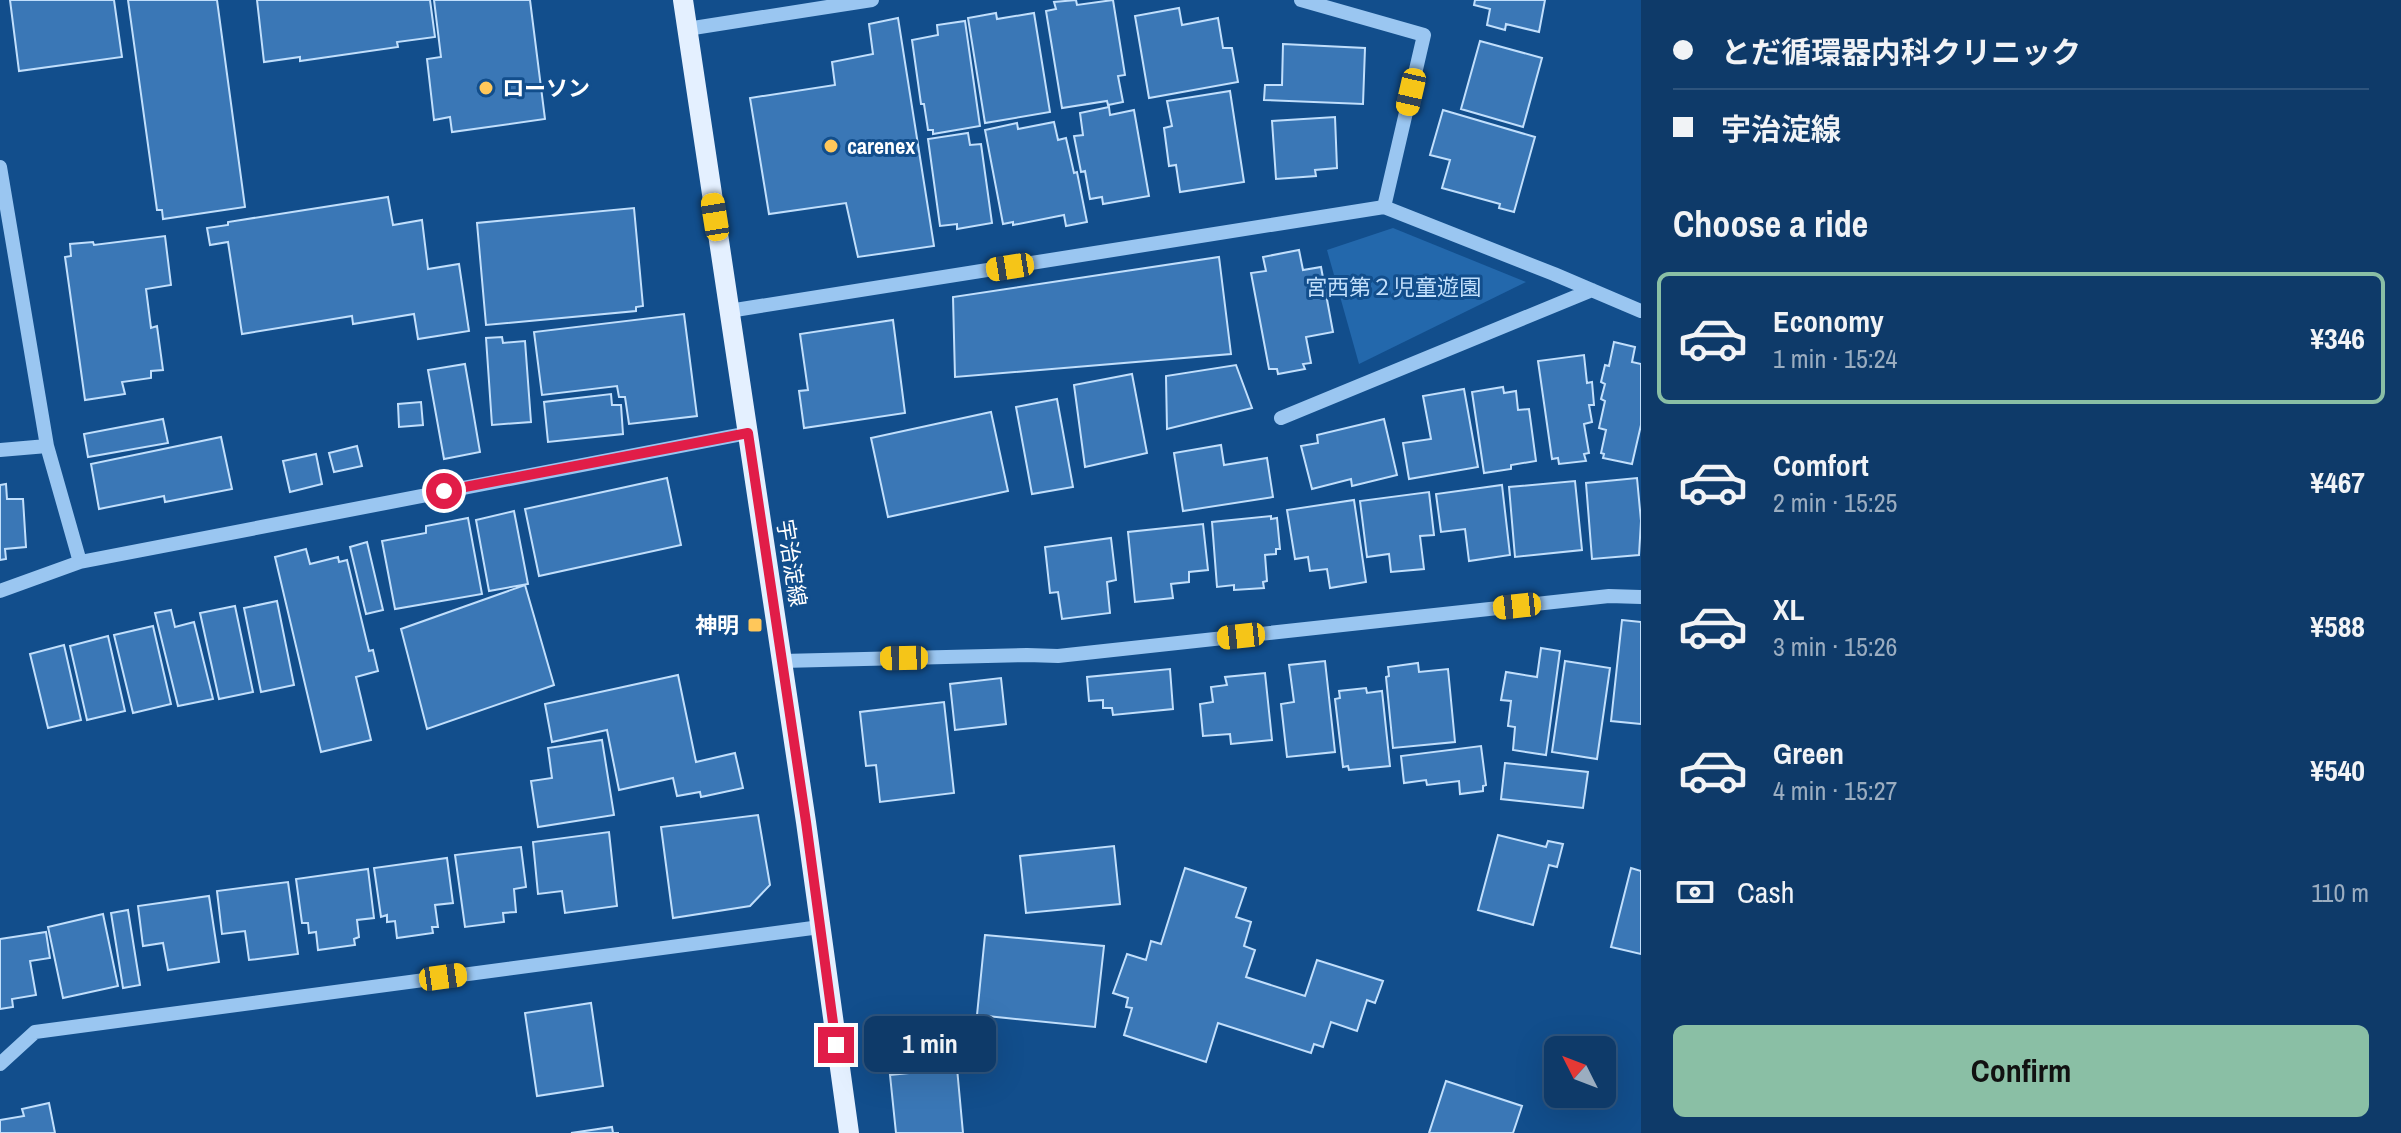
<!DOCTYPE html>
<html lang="en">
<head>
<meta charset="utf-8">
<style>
  body { margin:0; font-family:"Archivo Narrow","Noto Sans JP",sans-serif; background:#17416f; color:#f1f3f6; height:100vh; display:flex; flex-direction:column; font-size:30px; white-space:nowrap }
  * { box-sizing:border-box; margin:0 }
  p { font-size:26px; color:#9badc0 }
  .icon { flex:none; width:44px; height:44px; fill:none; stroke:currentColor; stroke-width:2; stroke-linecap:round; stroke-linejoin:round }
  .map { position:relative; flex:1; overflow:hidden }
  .side { display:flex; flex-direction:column; background:#0e3a69; width:760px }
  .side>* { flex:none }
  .banner { display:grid; align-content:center; height:176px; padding:0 32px; background:#0e3a69 }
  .needle { width:52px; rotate:312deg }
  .tools { position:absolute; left:1544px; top:1036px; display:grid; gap:16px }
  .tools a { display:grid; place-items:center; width:72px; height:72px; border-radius:12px; background:#0e3a69; box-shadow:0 8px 32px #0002,0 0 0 2px #2e547d; font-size:40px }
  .end { position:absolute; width:36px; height:36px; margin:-18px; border:10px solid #e11d48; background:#fff; box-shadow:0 0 0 4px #fff }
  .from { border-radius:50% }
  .bubble { position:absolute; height:56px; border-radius:12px; background:#0e3a69; box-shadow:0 8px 32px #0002,0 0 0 2px #2e547d; font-size:26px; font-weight:700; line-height:56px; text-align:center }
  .car { position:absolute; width:24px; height:48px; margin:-24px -12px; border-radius:10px; box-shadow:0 0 6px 2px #0007; background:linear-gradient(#f5c518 24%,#345 0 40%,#f5c518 0 76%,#345 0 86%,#f5c518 0) }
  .banner b { display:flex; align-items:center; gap:28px; height:76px; font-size:30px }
  .banner b+b { border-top:2px solid #2e547d }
  .banner i { width:20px; height:20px; background:#f1f3f6 }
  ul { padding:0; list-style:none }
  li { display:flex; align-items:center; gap:24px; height:132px; margin:0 16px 12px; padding:0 16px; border:4px solid transparent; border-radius:12px }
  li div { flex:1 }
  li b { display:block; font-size:30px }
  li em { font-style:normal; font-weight:700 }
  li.selected { border-color:#8abfa5 }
  li>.icon { width:72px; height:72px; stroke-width:1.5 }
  h2 { padding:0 32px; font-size:36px; line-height:96px }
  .pay { display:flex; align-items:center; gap:20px; height:88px; padding:0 32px; font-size:30px }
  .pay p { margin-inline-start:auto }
  .action { display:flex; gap:16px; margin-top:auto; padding:16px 32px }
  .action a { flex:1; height:92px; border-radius:12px; background:#8abfa5; color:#111; font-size:32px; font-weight:700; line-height:92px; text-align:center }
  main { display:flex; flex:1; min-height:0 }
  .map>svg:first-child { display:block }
  .green { fill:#2368ac }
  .building { fill:#3a77b6; stroke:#c1dffc; stroke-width:2 }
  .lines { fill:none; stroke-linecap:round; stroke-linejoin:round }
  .minor { stroke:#9ac6f1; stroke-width:14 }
  .major { stroke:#e4f0ff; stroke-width:20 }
  .route { stroke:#e11d48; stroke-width:10 }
  .poi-dot { fill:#ffc75a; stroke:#124e8c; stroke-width:3 }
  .labels { text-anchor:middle; stroke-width:6; stroke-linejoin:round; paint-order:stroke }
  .poi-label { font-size:22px; font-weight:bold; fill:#fff; stroke:#124e8c; text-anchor:start }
  .park-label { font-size:22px; fill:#c1dffc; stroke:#124e8c }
  .street-label { font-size:22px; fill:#fff; stroke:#124e8c }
</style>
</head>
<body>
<main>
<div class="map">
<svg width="1641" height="1133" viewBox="0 0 1641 1133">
  <rect width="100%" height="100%" fill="#124e8c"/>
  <!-- green -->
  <path class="green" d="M1393,228L1526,282L1359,364L1327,250Z"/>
  <!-- building -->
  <path class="building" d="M10,0H114L122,57L19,71Z
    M128,0H217L245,207L163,219L162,210H157Z
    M257,0H430L435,37L397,42L398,47L300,61V57L264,62Z
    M434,0H530L545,119L452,132L450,117L434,120L427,59L441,57Z
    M1076,0L1077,5L1113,0L1125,75L1118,76L1123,102L1108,105L1107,101L1062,108L1046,11L1056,9L1054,2Z
    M1475,0H1545L1539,32L1506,24L1505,30L1487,25L1490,9L1474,5Z
    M1179,8L1182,25L1218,18L1223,48H1232L1238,82L1149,98L1135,16Z
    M996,13L997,19L1034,13L1050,112L985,123L968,18Z
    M898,18L934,246L858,257L846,203L769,214L750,98L835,85L832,62L873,54L869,24Z
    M965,21L980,126L933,134V130H928L924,104H921L912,40L938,35L937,25Z
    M1480,41L1542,58L1523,127L1461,109Z
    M1283,44L1365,48L1363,104L1264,100L1265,85H1282Z
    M1230,91L1244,182L1180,192L1176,165L1169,166L1164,128L1172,126L1167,101Z
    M1109,107L1110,115L1134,110L1149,196L1103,204L1102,197L1090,199L1085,171L1081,172L1074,136L1083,135L1080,113Z
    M1443,110L1535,137L1514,212L1499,208L1500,204L1442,188L1450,160L1430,155Z
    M1335,117L1337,168L1315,170L1316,176L1276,179L1272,121Z
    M1054,122L1058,140L1066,138L1074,173L1077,172L1087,222L1066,226L1064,215L1013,225V222L1003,224L985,130L1017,123L1018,129Z
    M968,133L970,145L981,144L992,223L957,229V224L940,226L928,139Z
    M388,197L393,225L422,220L428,269L459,264L469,331L418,339L414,314L353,324L352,316L242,334L228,242L210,245L207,228L228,225V222Z
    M634,208L643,306L636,307V311L486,325L477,223Z
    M165,236L171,285L146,289L151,328L157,326L163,370L151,371V378L122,382L125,394L85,400L65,257L71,256L70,244L93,242L94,245Z
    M1299,250L1303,270L1321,267L1333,332L1306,337L1311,363L1303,364L1305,369L1278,374L1277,369H1269L1251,273L1266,271L1263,257Z
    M1219,257L1231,354L955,377L953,297Z
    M684,314L697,416L629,424L625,397H619L617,386L542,395L534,332Z
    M893,320L905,413L804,428L799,391L808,390L800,334Z
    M502,337L503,343L525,341L531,422L492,425L486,338Z
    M1614,342L1635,347L1632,362L1641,364V425L1632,464L1603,458L1604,454L1601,453L1606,430L1599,428L1605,401L1601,399L1605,384L1601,382L1605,365L1609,366Z
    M1584,355L1587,383L1592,382L1594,405H1589L1592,422L1584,424L1589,453L1584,454L1586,461L1559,464L1558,458L1552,459L1538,361Z
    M465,364L480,452L444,459L428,370Z
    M1236,365L1252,408L1167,429L1166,376Z
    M1132,374L1147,453L1085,467L1074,385Z
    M1503,387L1504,393L1516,391L1518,410L1529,409L1536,461L1511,465V469L1484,473L1472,392Z
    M1464,389L1478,467L1409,479L1403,443L1431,439L1423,396Z
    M611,394L612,405H621L623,434L548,442L544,402Z
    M1057,399L1073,487L1032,494L1016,407Z
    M421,402L423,425L399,427L398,404Z
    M991,412L1008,491L888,517L871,438Z
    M163,419L168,443L88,457L84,434Z
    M1384,419L1397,475L1352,486L1351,479L1312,489L1301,446L1318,443L1317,435Z
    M221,437L232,489L165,502L164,496L99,509L91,464Z
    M1221,445L1224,465L1267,458L1273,497L1183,511L1174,453Z
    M357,446L362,466L334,472L329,453Z
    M316,454L322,484L290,492L283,461Z
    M667,478L681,545L539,576L525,509Z
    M1637,478L1641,521L1639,555L1592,559L1586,483Z
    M1575,481L1582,550L1515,557L1509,487Z
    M6,484L7,499H23L26,547L5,549L6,559L0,560V485Z
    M1502,485L1510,555L1469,561L1465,529L1441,532L1436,494Z
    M1429,492L1434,535L1420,536L1424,569L1391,572L1389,554L1367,557L1360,501Z
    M1354,500L1366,582L1330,588L1327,569L1310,571L1308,557L1295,559L1287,510Z
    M514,511L528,584L489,591L476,520Z
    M1271,516V519L1277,518L1280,549H1276V554L1265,555L1267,581L1263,582L1264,588L1234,590V585L1217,587L1212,522Z
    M468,518L482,594L395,609L382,541L426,533V526Z
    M1203,524L1208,570L1189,572V582L1171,584L1173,598L1135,602L1128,532Z
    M1111,538L1116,580L1107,582L1110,613L1062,619L1058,592L1050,593L1045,547Z
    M367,542L383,610L366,614L350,547Z
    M306,549L310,564L338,557L339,562L347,560L369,651L373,650L378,671L356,677L371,740L321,752L275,557Z
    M525,585L554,685L427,729L401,629Z
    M277,601L294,685L261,692L244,608Z
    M235,606L253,692L219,699L200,613Z
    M171,610L175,627L194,622L213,699L178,706L155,613Z
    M1622,620L1641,622V724L1611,721Z
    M153,626L171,704L133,713L114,635Z
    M108,636L125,711L87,720L70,646Z
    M64,645L81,720L48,728L30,654Z
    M1541,648L1560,651L1546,755L1513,750L1515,727L1508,726L1511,701L1501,700L1506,672L1537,677Z
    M1325,661L1335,752L1287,757L1281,704L1294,702L1289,665Z
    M1565,661L1610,668L1597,759L1552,752Z
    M1418,663L1419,672L1448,669L1455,742L1393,748L1386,677L1389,676L1388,667Z
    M1170,669L1173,709L1113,715L1112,708H1103V700L1089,701L1087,677Z
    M1265,673L1272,740L1231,744L1230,734L1203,736L1200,704L1213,702L1211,687L1227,685L1225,677Z
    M678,675L696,762L735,753L743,788L701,797L700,792L677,796L673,778L619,790L607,730L552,742L545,704Z
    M1001,678L1006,724L955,730L950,684Z
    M1366,688L1367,693L1382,691L1390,766L1349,770L1348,766L1343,767L1335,699L1340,698L1339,691Z
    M944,702L954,793L880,802L876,765L866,766L860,712Z
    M602,740L614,815L538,827L531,781L552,778L548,748Z
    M1481,746L1486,785L1483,786V791L1460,794L1459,781L1427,785L1426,780L1404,783L1401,756Z
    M1505,763L1588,772L1583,808L1501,799Z
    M758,815L770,885L750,906L673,918L661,827Z
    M609,832L617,906L565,913L562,891L538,894L533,842Z
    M1498,835L1546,847L1548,841L1563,844L1557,867L1549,865L1533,925L1478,910Z
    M1114,846L1120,904L1026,913L1020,856Z
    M521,847L526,887L514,889L516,912L503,913L504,922L465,927L455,855Z
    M447,858L453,903L435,905L438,927H432L433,933L397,938L395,921L387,922V915L381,917L374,868Z
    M1185,868L1246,888L1236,917L1251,922L1244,946L1255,950L1246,977L1305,996L1317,960L1383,981L1375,1003L1367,1000L1357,1031L1331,1022L1323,1047L1314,1044L1311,1053L1218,1023L1206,1062L1124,1035L1132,1008L1126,1007L1128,998L1113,993L1127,954L1146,960L1151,941L1161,944Z
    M1631,868L1641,871V954L1611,947Z
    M368,869L374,918L357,920L359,937L354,939L355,945L318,950L316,932L309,933L308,923H302L296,879Z
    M288,882L298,954L249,960L245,931L222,934L217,891Z
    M209,896L219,962L168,970L163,943L143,946L138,906Z
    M128,910L140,985L123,988L111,913Z
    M103,914L118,986L63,998L48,927Z
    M46,932L50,958L30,961L36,995L12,999L13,1007L0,1009V939Z
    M985,935L1104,946L1095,1027L977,1015Z
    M591,1003L603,1086L537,1096L525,1013Z
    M957,1068L963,1133H896L890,1075Z
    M1446,1081L1522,1106L1513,1133H1429Z
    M49,1103L55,1133H0V1120L24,1116L22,1109Z
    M612,1127L613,1133H619H571Z"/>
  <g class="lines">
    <!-- minor -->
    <path class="minor" d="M1301,0L1424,35L1384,207
      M687,29L872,0
      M0,167L47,446L80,562
      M729,311L1384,207L1554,274L1641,311
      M1281,418L1592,290
      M0,450L47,446
      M0,591L80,562L748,433
      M782,661L1027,655L1058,656L1609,596L1641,597
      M0,1064L35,1032L820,927"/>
    <!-- major -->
    <path class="major" d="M683,0L806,822L849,1133"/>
  </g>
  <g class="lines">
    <!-- route -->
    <path class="route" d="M444,491L748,433L806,822L836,1045"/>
  </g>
  <!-- markers -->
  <g class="poi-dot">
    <circle cx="486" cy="88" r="8"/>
    <circle cx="831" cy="146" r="8"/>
    <rect x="747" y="617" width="16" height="16" rx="4"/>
  </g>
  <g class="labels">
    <!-- poi labels -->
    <g class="poi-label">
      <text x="502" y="96">ローソン</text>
      <text x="847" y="154">carenex</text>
      <text x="739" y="633" text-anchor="end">神明</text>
    </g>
    <!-- park labels -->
    <g class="park-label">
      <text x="1393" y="295">宮西第２児童遊園</text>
    </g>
    <!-- street labels -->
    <g class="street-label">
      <text transform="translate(792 563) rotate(81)" y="8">宇治淀線</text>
    </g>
  </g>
</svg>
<div class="tools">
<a><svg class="needle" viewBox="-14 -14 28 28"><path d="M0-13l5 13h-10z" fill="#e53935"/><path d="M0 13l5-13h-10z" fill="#9badc0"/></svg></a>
</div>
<i class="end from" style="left:444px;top:491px"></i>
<i class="end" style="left:836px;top:1045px"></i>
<div class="bubble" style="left:864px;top:1016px;width:132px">1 min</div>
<i class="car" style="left:1411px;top:92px;rotate:193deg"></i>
<i class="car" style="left:715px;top:217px;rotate:351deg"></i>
<i class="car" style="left:1010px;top:267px;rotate:261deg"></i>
<i class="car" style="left:1517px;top:606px;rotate:264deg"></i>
<i class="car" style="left:1241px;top:636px;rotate:264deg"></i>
<i class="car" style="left:904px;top:658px;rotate:269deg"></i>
<i class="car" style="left:443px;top:977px;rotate:82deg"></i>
</div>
<section class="side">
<div class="banner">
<b><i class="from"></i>とだ循環器内科クリニック</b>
<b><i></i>宇治淀線</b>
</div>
<h2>Choose a ride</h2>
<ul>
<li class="selected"><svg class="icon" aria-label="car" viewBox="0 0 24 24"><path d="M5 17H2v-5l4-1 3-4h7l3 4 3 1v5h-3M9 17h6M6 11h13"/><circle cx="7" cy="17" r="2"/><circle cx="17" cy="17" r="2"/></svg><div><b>Economy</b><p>1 min · 15:24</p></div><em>¥346</em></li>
<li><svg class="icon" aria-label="car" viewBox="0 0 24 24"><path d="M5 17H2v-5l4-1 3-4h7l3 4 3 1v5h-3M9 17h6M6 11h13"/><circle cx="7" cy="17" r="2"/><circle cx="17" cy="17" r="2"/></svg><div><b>Comfort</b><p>2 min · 15:25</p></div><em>¥467</em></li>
<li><svg class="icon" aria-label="car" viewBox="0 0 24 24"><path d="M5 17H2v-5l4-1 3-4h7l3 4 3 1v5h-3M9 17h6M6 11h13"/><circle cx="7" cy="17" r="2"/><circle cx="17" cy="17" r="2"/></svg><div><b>XL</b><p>3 min · 15:26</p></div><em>¥588</em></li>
<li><svg class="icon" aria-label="car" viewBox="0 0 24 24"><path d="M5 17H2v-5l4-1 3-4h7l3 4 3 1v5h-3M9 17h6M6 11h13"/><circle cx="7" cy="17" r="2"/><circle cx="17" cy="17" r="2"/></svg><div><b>Green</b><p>4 min · 15:27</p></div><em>¥540</em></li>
</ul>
<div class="pay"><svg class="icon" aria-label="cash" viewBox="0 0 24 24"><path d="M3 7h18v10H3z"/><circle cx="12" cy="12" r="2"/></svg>Cash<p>110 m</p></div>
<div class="action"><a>Confirm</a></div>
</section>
</main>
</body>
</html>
